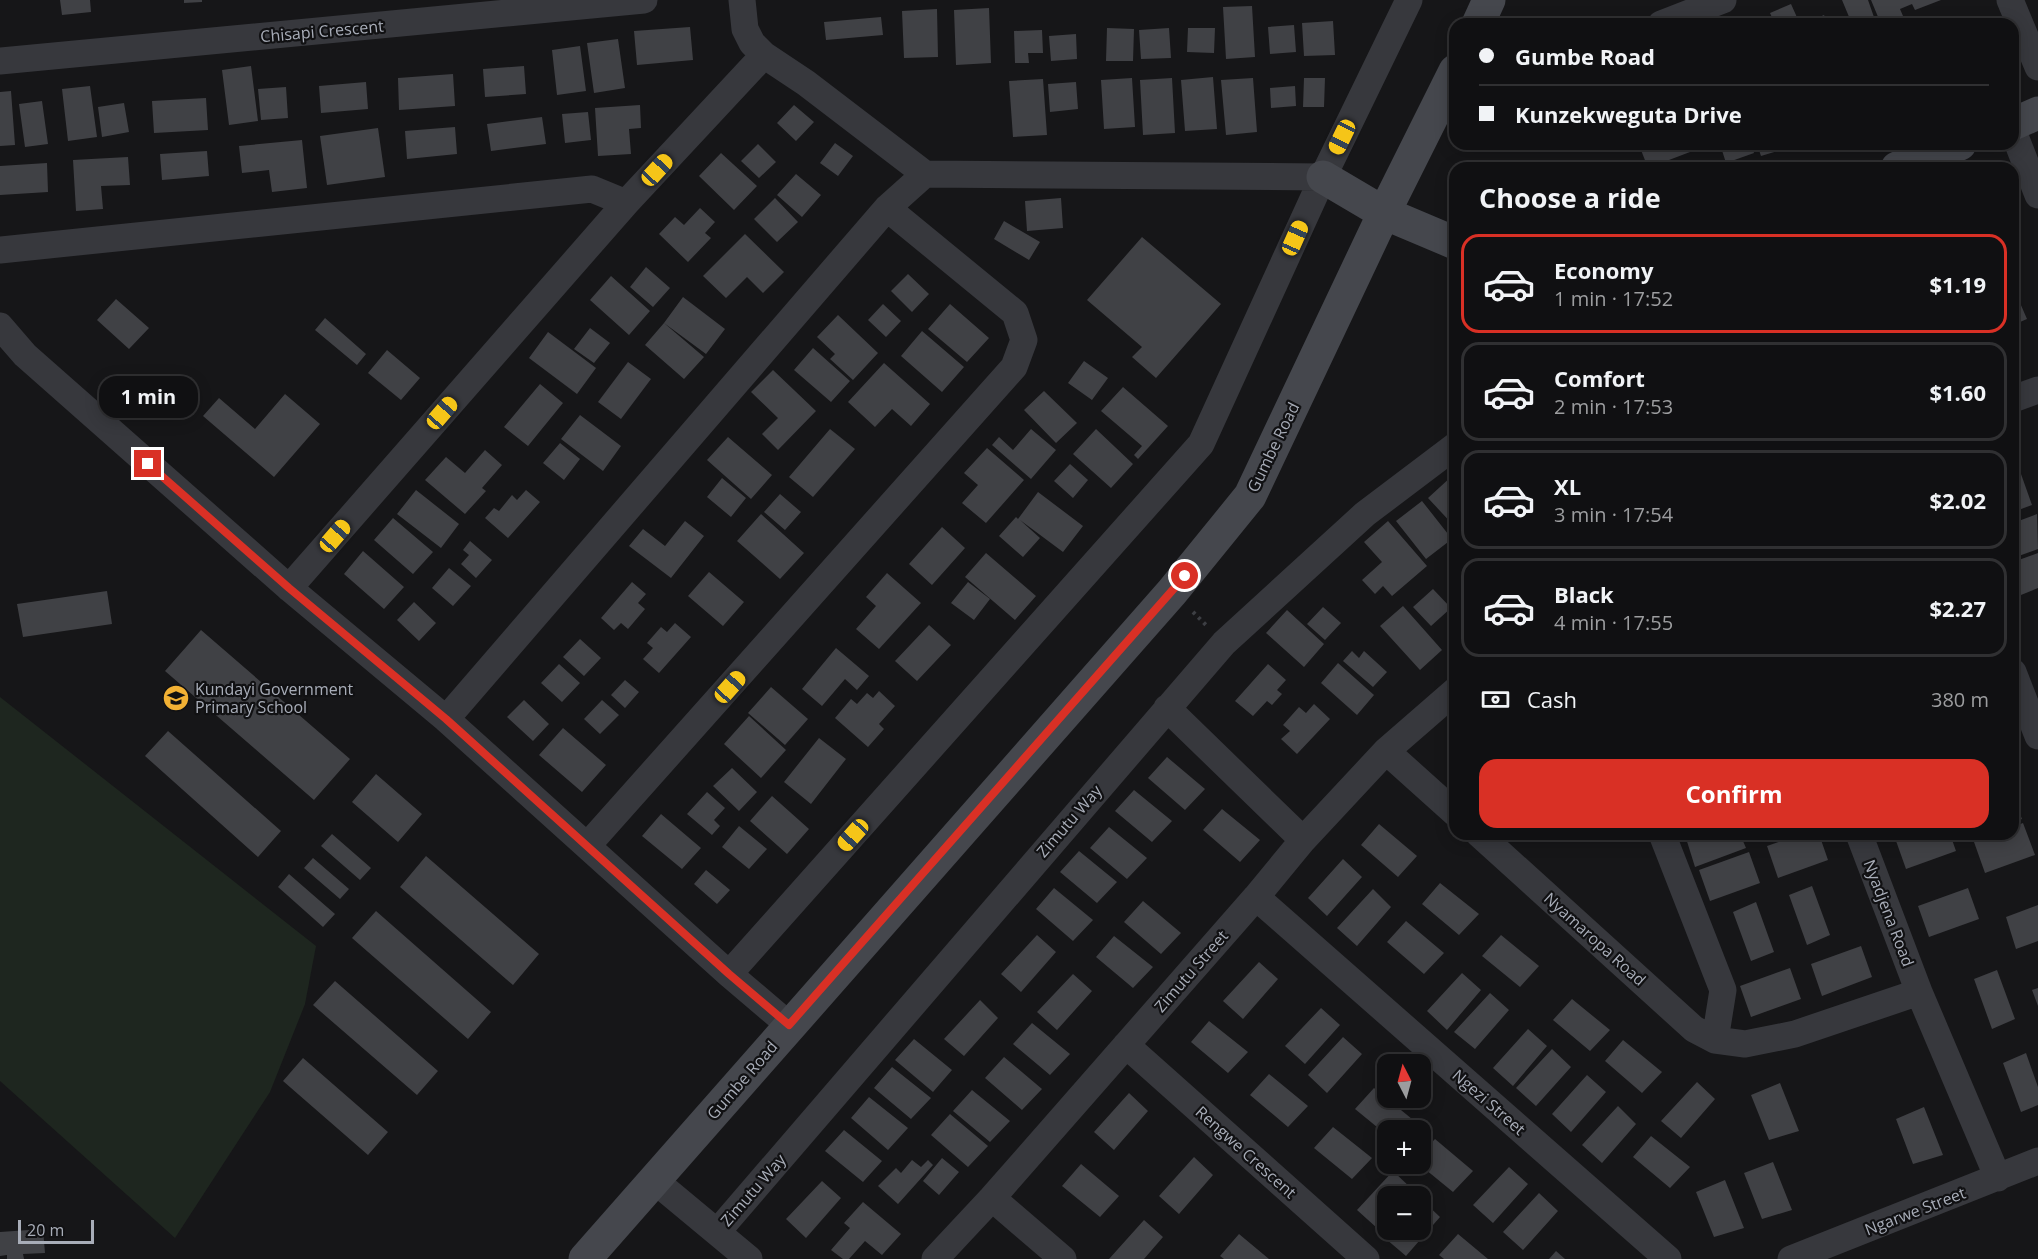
<!DOCTYPE html>
<html lang="en">
<head>
<meta charset="utf-8">
<style>
  body { margin:0; font-family:"Open Sans",sans-serif; background:#19191b; color:#f1f3f6; height:100vh; display:flex; flex-direction:column; font-size:22px; white-space:nowrap }
  * { box-sizing:border-box; margin:0 }
  p { font-size:20px; color:#9c9d9f }
  .icon { flex:none; width:33px; height:33px; fill:none; stroke:currentColor; stroke-width:2; stroke-linecap:round; stroke-linejoin:round }
  .map { position:relative; flex:1; overflow:hidden }
  .panel { position:absolute; left:1449px; top:162px; width:570px; height:678px; display:flex; flex-direction:column; background:#101012; border-radius:18px; box-shadow:0 3px 15px #0003,0 0 0 2px #303032 }
  .panel>* { flex:none }
  .hud { position:absolute; left:1449px; top:18px; width:570px; height:132px; border-radius:18px; box-shadow:0 3px 15px #0003,0 0 0 2px #303032; display:grid; align-content:center; height:132px; padding:0 30px; background:#101012 }
  .needle { width:39px; rotate:354deg }
  .controls { position:absolute; left:1377px; top:1054px; display:grid; gap:12px }
  .controls a { display:grid; place-items:center; width:54px; height:54px; border-radius:12px; background:#101012; box-shadow:0 3px 15px #0003,0 0 0 2px #303032; font-size:30px }
  .scale { position:absolute; left:18px; bottom:15px; width:76px; box-sizing:border-box; padding-left:6px; border:3px solid #a8adb8; border-top:0; font-size:16px; line-height:21px; white-space:nowrap; color:#a8adb8; -webkit-text-stroke:4px #111113; paint-order:stroke }
  .end { position:absolute; width:27px; height:27px; margin:-14px; border:8px solid #d93025; background:#fff; box-shadow:0 0 0 3px #fff }
  .from { border-radius:50% }
  .bubble { position:absolute; height:42px; border-radius:18px; background:#101012; box-shadow:0 3px 15px #0003,0 0 0 2px #303032; font-size:20px; font-weight:700; line-height:42px; text-align:center }
  .car { position:absolute; width:18px; height:36px; margin:-18px -9px; border-radius:8px; box-shadow:0 0 4px 2px #0007; background:linear-gradient(#f5c518 24%,#345 0 40%,#f5c518 0 76%,#345 0 86%,#f5c518 0) }
  .hud b { display:flex; align-items:center; gap:21px; height:57px; font-size:22px }
  .hud b+b { border-top:2px solid #303032 }
  .hud i { width:15px; height:15px; background:#f1f3f6 }
  ul { padding:0; list-style:none }
  li { display:flex; align-items:center; gap:18px; height:99px; margin:0 12px 9px; padding:0 18px; border:3px solid #303032; border-radius:18px }
  li div { flex:1 }
  li b { display:block; font-size:22px }
  li em { font-style:normal; font-weight:700 }
  li.on { border-color:#d93025 }
  li>.icon { width:54px; height:54px; stroke-width:1.5 }
  h2 { padding:0 30px; font-size:27px; line-height:72px }
  .pay { display:flex; align-items:center; gap:15px; height:66px; padding:0 30px; font-size:22px }
  .pay p { margin-inline-start:auto }
  .action { display:flex; gap:12px; margin-top:auto; padding:12px 30px }
  .action a { flex:1; height:69px; border-radius:18px; background:#d93025; color:#fff; font-size:24px; font-weight:700; line-height:69px; text-align:center }
  .map>svg:first-child { display:block }
  .green { fill:#1e261f }
  .building { fill:#404145 }
  .lines { fill:none; stroke-linecap:round; stroke-linejoin:round }
  .path { stroke:#3d3f44; stroke-width:4; stroke-dasharray:3 4.5; stroke-linecap:butt }
  .street { stroke:#37383d; stroke-width:27 }
  .secondary { stroke:#45474d; stroke-width:33 }
  .route { stroke:#d93025; stroke-width:8 }
  .labels { text-anchor:middle; stroke-width:4.5; stroke-linejoin:round; paint-order:stroke }
  .street-label { font-size:16px; fill:#a8adb8; stroke:#111113 }
  .poi-label { font-size:16px; fill:#a8adb8; stroke:#111113; text-anchor:start }
</style>
</head>
<body>
<div class="map">
<svg width="2038" height="1259" viewBox="0 0 2038 1259">
  <rect width="100%" height="100%" fill="#161618"/>
  <!-- green -->
  <path class="green" d="M0,697L316,946L305,1004L270,1092L175,1238L0,1081Z"/>
  <!-- building -->
  <path class="building" d="M60,0H90L91,12L62,15Z
    M184,0H202V2L184,3Z
    M1842,0H1868L1875,20L1865,24H1852Z
    M1871,0H1941L1915,10L1912,4L1900,9L1903,16L1881,24Z
    M1791,4L1800,24H1775L1770,13Z
    M1252,6L1255,57L1226,59L1223,7Z
    M989,8L991,63L956,65L954,10Z
    M937,9L938,57L904,58L902,11Z
    M1824,15L1828,24H1804Z
    M881,17L883,35L826,40L824,22Z
    M1965,17L1968,24H1948Z
    M1929,18L1932,24H1914Z
    M1333,21L1335,55L1304,56L1302,23Z
    M1294,25L1296,52L1270,54L1268,27Z
    M690,27L693,60L637,65L634,31Z
    M1107,28L1134,29L1133,61H1106Z
    M1169,28L1171,58L1141,59L1139,30Z
    M1188,28H1215L1214,53L1187,52Z
    M1042,30L1043,53H1028L1029,63H1015L1014,31Z
    M1076,34L1077,59L1051,61L1049,36Z
    M618,39L625,88L594,93L587,43Z
    M580,46L586,91L557,95L552,50Z
    M251,66L258,121L229,125L222,70Z
    M524,66L526,94L485,97L483,69Z
    M453,74L455,106L399,110L398,78Z
    M1213,77L1217,129L1185,131L1181,80Z
    M1132,78L1135,127L1104,129L1101,80Z
    M1172,78L1175,133L1143,135L1140,80Z
    M1253,78L1257,132L1226,135L1221,80Z
    M1304,78H1325L1324,107H1303Z
    M1043,79L1047,135L1013,137L1009,81Z
    M366,82L368,109L321,113L319,86Z
    M1076,82L1078,109L1050,112L1048,84Z
    M90,86L97,137L68,141L62,89Z
    M1295,86L1296,106L1271,108L1270,88Z
    M286,87L288,118L261,120L258,89Z
    M11,91L15,145L0,146V92Z
    M206,98L208,130L154,133L152,101Z
    M42,101L48,144L25,147L19,104Z
    M124,103L129,132L102,137L98,107Z
    M640,105L641,128L629,129L631,154L598,156L595,108Z
    M794,105L814,122L796,141L777,123Z
    M588,112L591,140L565,143L562,114Z
    M542,117L546,144L491,151L487,124Z
    M455,127L457,154L407,159L405,131Z
    M378,128L385,177L327,185L320,136Z
    M302,140L307,188L272,192L269,170L242,173L239,146Z
    M835,143L853,156L838,176L820,163Z
    M758,144L776,162L759,178L741,161Z
    M1654,144H1711L1648,168L1641,150Z
    M1720,144H1751L1754,153L1726,163Z
    M1757,144H1791V147L1761,156Z
    M207,151L209,176L162,180L160,154Z
    M721,153L757,186L734,210L699,176Z
    M128,157L130,185L101,186L103,209L76,211L73,160Z
    M47,163L48,192L0,195V166Z
    M796,174L821,195L802,217L777,195Z
    M775,198L798,222L777,242L754,219Z
    M1061,198L1063,228L1027,231L1025,201Z
    M700,208L715,222L705,233L711,238L688,262L659,234L675,217L684,225Z
    M1004,221L1040,242L1029,260L994,239Z
    M745,234L784,272L763,293L747,277L726,298L703,276Z
    M1142,237L1221,304L1156,378L1132,357L1142,347L1087,300Z
    M646,267L670,288L653,307L630,287Z
    M908,274L929,294L912,312L891,291Z
    M611,276L650,311L629,335L590,300Z
    M2017,296L2027,319L2013,325V297Z
    M683,297L725,329L706,354L664,323Z
    M116,299L149,328L129,349L97,320Z
    M883,304L901,321L886,337L868,320Z
    M950,304L989,338L967,362L928,329Z
    M838,315L878,353L853,380L830,359L835,354L817,337Z
    M325,318L366,354L357,365L315,330Z
    M664,323L704,357L684,379L645,345Z
    M590,328L610,343L594,363L574,349Z
    M922,331L964,367L942,392L901,356Z
    M548,332L596,368L577,394L529,358Z
    M813,348L850,381L831,402L794,370Z
    M387,350L420,378L401,400L368,373Z
    M1084,361L1108,378L1092,400L1068,383Z
    M628,362L651,379L621,419L598,402Z
    M884,363L930,404L911,426L892,409L875,427L848,402Z
    M773,370L816,411L778,450L762,434L778,418L751,392Z
    M540,384L563,403L528,446L504,427Z
    M1123,387L1168,426L1138,459L1134,455L1142,446L1101,411Z
    M1044,391L1077,423L1056,443L1024,410Z
    M285,394L320,424L274,477L203,416L219,398L255,429Z
    M580,415L621,446L603,471L561,439Z
    M830,429L855,449L813,497L789,477Z
    M1031,429L1056,450L1031,479L992,445L999,437L1013,450Z
    M1096,429L1133,464L1111,488L1073,454Z
    M728,437L772,475L751,499L707,460Z
    M560,443L580,459L564,480L543,463Z
    M987,448L1024,480L986,523L962,503L978,485L964,473Z
    M485,450L502,465L482,488L486,491L465,514L425,480L446,457L465,473Z
    M2013,452L2020,470L2013,472Z
    M1070,464L1088,480L1073,498L1054,481Z
    M2021,474L2032,505L2013,512V477Z
    M1452,476L1455,479V527L1428,498Z
    M722,478L746,498L731,517L707,497Z
    M416,490L459,524L441,548L397,514Z
    M526,490L540,502L508,538L485,518L494,508L499,511L512,495L517,500Z
    M1038,492L1083,526L1063,552L1020,520L1040,538L1023,557L999,536L1016,517L1018,519Z
    M780,494L801,512L785,530L764,512Z
    M1422,501L1452,539L1426,559L1396,521Z
    M761,514L804,553L780,579L737,541Z
    M2037,514L2038,549L2013,558V523Z
    M393,518L433,552L413,574L374,540Z
    M685,521L704,536L671,578L629,546L643,529L665,546Z
    M1388,521L1427,566L1392,596L1383,586L1375,594L1362,580L1382,562L1364,542Z
    M942,527L965,548L932,585L909,564Z
    M470,541L492,560L476,578L461,564L469,555L463,550Z
    M363,551L404,587L384,609L344,574Z
    M986,553L1036,596L1015,620L965,577Z
    M2038,553V588L2016,597L2013,589V562Z
    M449,568L471,586L453,606L432,588Z
    M709,572L744,602L723,626L688,596Z
    M887,573L921,603L879,649L856,629L876,606L866,597Z
    M632,582L646,594L638,603L645,609L628,629L621,623L614,630L601,618Z
    M968,582L990,599L974,620L951,603Z
    M1433,589L1451,608L1431,626L1413,607Z
    M107,591L112,624L23,637L17,604Z
    M414,602L436,623L419,641L397,620Z
    M1403,606L1442,650L1420,670L1380,626Z
    M1323,607L1341,623L1325,640L1307,624Z
    M1287,610L1324,644L1304,667L1266,633Z
    M675,623L691,637L659,673L643,659L653,648L647,643L661,627L667,632Z
    M929,625L951,645L917,681L895,661Z
    M201,630L350,759L314,800L165,671Z
    M580,639L601,658L584,676L563,657Z
    M836,648L869,676L857,690L845,679L822,706L802,689Z
    M1352,651L1359,658L1364,651L1387,672L1373,687L1343,661Z
    M1338,663L1374,695L1357,715L1321,683Z
    M559,664L580,683L562,702L541,683Z
    M1268,664L1286,680L1277,690L1282,694L1272,705L1267,701L1253,716L1235,701Z
    M625,680L639,692L625,708L611,695Z
    M771,687L808,719L785,745L748,713Z
    M879,691L895,706L879,724L884,729L868,747L835,718L851,699L857,704L867,693L873,698Z
    M524,700L549,724L533,741L507,717Z
    M602,700L619,715L600,734L584,719Z
    M1314,704L1330,719L1297,754L1281,739L1290,731L1283,725L1299,707L1306,713Z
    M749,716L786,750L761,778L724,744Z
    M563,728L606,765L582,792L539,755Z
    M168,731L281,831L258,857L145,756Z
    M819,738L846,759L811,804L784,782Z
    M1167,757L1205,789L1185,810L1148,778Z
    M732,768L757,792L739,811L713,786Z
    M376,774L422,814L398,842L352,802Z
    M1134,790L1172,821L1152,842L1115,811Z
    M707,792L725,808L714,820L720,826L712,835L687,814Z
    M772,796L809,829L787,854L750,821Z
    M2013,797L2022,819L2013,822Z
    M1222,809L1260,840L1240,862L1203,830Z
    M661,814L701,848L682,869L642,836Z
    M2023,823L2035,855L1985,873L1974,842L1995,834H2013V827Z
    M1379,824L1417,856L1398,877L1361,845Z
    M739,826L767,849L749,869L722,847Z
    M1109,827L1147,858L1127,879L1090,848Z
    M332,834L371,868L360,880L321,846Z
    M1688,834H1740L1746,848L1695,867L1685,835Z
    M1801,834H1819L1828,860L1778,878L1767,846Z
    M1906,834H1950L1956,851L1906,869L1895,838Z
    M1079,851L1117,882L1097,903L1060,872Z
    M1749,852L1760,883L1710,901L1699,870Z
    M426,856L539,954L513,985L400,887Z
    M313,858L349,889L340,899L304,868Z
    M1343,859L1362,877L1327,916L1308,898Z
    M706,870L730,890L717,904L694,884Z
    M289,874L335,914L323,927L278,887Z
    M1440,883L1479,914L1459,935L1422,904Z
    M1812,886L1830,935L1807,945L1789,895Z
    M1054,888L1093,920L1073,941L1036,909Z
    M1968,888L1979,919L1929,937L1918,906Z
    M1373,889L1391,907L1357,946L1337,928Z
    M1143,901L1181,933L1161,954L1124,922Z
    M1756,902L1774,952L1751,961L1733,912Z
    M2038,905V941L2016,949L2006,917Z
    M376,911L491,1012L468,1039L352,938Z
    M1406,921L1444,953L1424,974L1387,942Z
    M1037,935L1056,952L1021,992L1001,974Z
    M1501,935L1539,966L1520,987L1482,956Z
    M1114,936L1153,967L1133,988L1096,957Z
    M1861,946L1872,977L1822,996L1811,964Z
    M1259,962L1278,979L1243,1019L1223,1001Z
    M1790,968L1801,999L1751,1017L1740,986Z
    M1997,970L2015,1019L1992,1029L1974,979Z
    M1462,973L1481,990L1447,1030L1427,1011Z
    M1073,974L1092,991L1057,1030L1037,1012Z
    M335,981L438,1071L417,1095L313,1005Z
    M2038,988V1006L2032,990Z
    M1490,993L1509,1010L1475,1049L1454,1032Z
    M1572,999L1610,1030L1590,1051L1553,1020Z
    M980,1000L998,1018L964,1056L944,1039Z
    M1321,1008L1340,1025L1305,1064L1285,1046Z
    M1209,1021L1248,1052L1228,1073L1191,1042Z
    M1032,1023L1070,1054L1050,1075L1013,1044Z
    M1528,1029L1547,1046L1513,1086L1493,1068Z
    M1343,1037L1362,1054L1327,1093L1308,1075Z
    M914,1039L952,1070L933,1092L895,1060Z
    M1623,1040L1662,1072L1642,1093L1605,1061Z
    M1552,1049L1571,1067L1536,1106L1516,1088Z
    M2026,1053L2038,1087V1105L2021,1112L2003,1063Z
    M1004,1057L1042,1089L1022,1110L985,1078Z
    M303,1058L388,1132L368,1155L283,1081Z
    M892,1067L931,1098L911,1119L874,1088Z
    M1269,1074L1308,1106L1288,1127L1250,1095Z
    M1587,1075L1606,1092L1571,1132L1552,1114Z
    M1697,1082L1715,1099L1681,1138L1661,1121Z
    M1780,1083L1799,1131L1769,1140L1751,1095Z
    M1374,1088L1412,1119L1401,1131H1388V1136L1355,1109Z
    M972,1090L1010,1121L990,1142L953,1111Z
    M1129,1093L1148,1111L1114,1150L1094,1132Z
    M869,1097L908,1128L888,1150L851,1118Z
    M1618,1106L1636,1124L1602,1163L1582,1145Z
    M1924,1107L1943,1155L1913,1164L1896,1119Z
    M950,1114L988,1146L968,1167L931,1135Z
    M1333,1127L1372,1158L1352,1179L1314,1148Z
    M844,1130L882,1161L863,1182L825,1151Z
    M1651,1136L1690,1167L1670,1188L1633,1157Z
    M1435,1139L1473,1171L1453,1192L1420,1165V1155Z
    M1194,1157L1213,1175L1179,1214L1159,1196Z
    M942,1158L959,1172L939,1195L923,1181Z
    M912,1160L921,1167L928,1160L933,1165L898,1204L878,1186L896,1168L901,1173Z
    M1773,1162L1792,1210L1762,1219L1744,1173Z
    M1081,1164L1119,1196L1100,1217L1062,1186Z
    M1509,1167L1528,1184L1493,1223L1473,1205Z
    M1393,1171L1412,1189L1404,1197H1388V1216L1377,1228L1357,1210Z
    M1725,1180L1744,1228L1714,1237L1696,1192Z
    M822,1181L841,1198L806,1238L786,1219Z
    M1539,1193L1558,1211L1523,1250L1503,1232Z
    M1422,1200L1440,1217L1406,1256L1386,1239L1394,1230H1420Z
    M863,1202L901,1234L882,1255L865,1241L849,1259H843L831,1250L850,1228L844,1223Z
    M1144,1220L1163,1237L1144,1259H1109Z
    M43,1229L45,1253L23,1254L24,1259H7V1255L0,1256V1232Z
    M1239,1234L1269,1259H1224L1220,1256Z
    M1458,1234L1488,1259H1444L1439,1255Z
    M1556,1251L1565,1259H1549Z"/>
  <g class="lines">
    <!-- path -->
    <path class="path" d="M1193,612L1207,626"/>
    <!-- street -->
    <path class="street" d="M742,0L745,29L752,43L764,55L806,83L925,174
      M2010,0L2038,67
      M1661,24L1723,0
      M0,61L644,0
      M2013,131L2038,195
      M0,250L592,189L626,203
      M0,326L25,355L289,588L446,719L729,974L789,1025
      M2013,399L2038,390
      M289,588L626,203L764,55
      M2013,672L2038,736
      M1167,708L1303,840
      M446,719L887,208L925,174L1323,177
      M1386,751L1455,813
      M1479,834L1694,1029L1715,1040L1745,1044L1795,1034L1919,992
      M1662,834L1723,990L1715,1040
      M1859,834L1919,992L1998,1178
      M587,846L1014,367L1024,340L1015,313L887,208
      M1256,897L1668,1259
      M729,974L1201,444L1323,177L1409,0
      M1126,1045L1366,1259
      M654,1180L749,1259
      M992,1198L1063,1259
      M718,1231L1224,643L1365,514L1455,446
      M935,1259L992,1198L1256,897L1303,840L1386,751L1455,691
      M1791,1259L2038,1161"/>
    <!-- secondary -->
    <path class="secondary" d="M1478,24L1489,0
      M2013,124L2038,113
      M1897,168L1960,144
      M1323,177L1384,213L1455,243
      M585,1259L1172,592L1250,496L1384,213L1455,71"/>
  </g>
  <g class="lines">
    <!-- route -->
    <path class="route" d="M148,464L289,588L446,719L729,974L789,1025L1185,576"/>
  </g>
  <!-- icons -->
  <defs>
    <symbol id="school-disc" viewBox="-11 -11 22 22"><circle r="9.5" fill="#f2b134" stroke="#111113"/><path d="M0-5L7-2L0 1L-7-2ZM-4 1L0 2.5L4 1V4Q0 6-4 4Z" fill="#111"/></symbol>
  </defs>
  <g fill-rule="evenodd">
    <use href="#school-disc" x="161" y="683" width="30" height="30"/>
  </g>
  <g class="labels">
    <!-- street labels -->
    <g class="street-label">
      <text transform="translate(322 31) rotate(-5)" y="6">Chisapi Crescent</text>
      <text transform="translate(1273 447) rotate(-64)" y="6">Gumbe Road</text>
      <text transform="translate(1069 821) rotate(-49)" y="6">Zimutu Way</text>
      <text transform="translate(1889 913) rotate(69)" y="6">Nyadjena Road</text>
      <text transform="translate(1595 939) rotate(42)" y="6">Nyamaropa Road</text>
      <text transform="translate(1191 971) rotate(-49)" y="6">Zimutu Street</text>
      <text transform="translate(742 1080) rotate(-49)" y="6">Gumbe Road</text>
      <text transform="translate(1489 1102) rotate(41)" y="6">Ngezi Street</text>
      <text transform="translate(1246 1152) rotate(42)" y="6">Rengwe Crescent</text>
      <text transform="translate(753 1190) rotate(-49)" y="6">Zimutu Way</text>
      <text transform="translate(1915 1211) rotate(-21)" y="6">Ngarwe Street</text>
    </g>
    <!-- poi labels -->
    <g class="poi-label">
      <text x="195" y="695">Kundayi Government<tspan x="195" dy="18">Primary School</tspan></text>
    </g>
  </g>
</svg>
<div class="controls">
<a><svg class="needle" viewBox="-14 -14 28 28"><path d="M0-13l5 13h-10z" fill="#e53935"/><path d="M0 13l5-13h-10z" fill="#9c9d9f"/></svg></a>
<a>+</a>
<a>−</a>
</div>
<div class="scale">20 m</div>
<i class="end from" style="left:1185px;top:576px"></i>
<i class="end" style="left:148px;top:464px"></i>
<div class="bubble" style="left:99px;top:376px;width:99px">1 min</div>
<i class="car" style="left:1342px;top:137px;rotate:206deg"></i>
<i class="car" style="left:657px;top:170px;rotate:43deg"></i>
<i class="car" style="left:1295px;top:238px;rotate:24deg"></i>
<i class="car" style="left:442px;top:413px;rotate:41deg"></i>
<i class="car" style="left:335px;top:536px;rotate:41deg"></i>
<i class="car" style="left:730px;top:687px;rotate:42deg"></i>
<i class="car" style="left:853px;top:835px;rotate:222deg"></i>
<div class="hud">
<b><i class="from"></i>Gumbe Road</b>
<b><i></i>Kunzekweguta Drive</b>
</div>
<section class="panel">
<h2>Choose a ride</h2>
<ul>
<li class="on"><svg class="icon" aria-label="car" viewBox="0 0 24 24"><path d="M5 17H2v-5l4-1 3-4h7l3 4 3 1v5h-3M9 17h6M6 11h13"/><circle cx="7" cy="17" r="2"/><circle cx="17" cy="17" r="2"/></svg><div><b>Economy</b><p>1 min · 17:52</p></div><em>$1.19</em></li>
<li><svg class="icon" aria-label="car" viewBox="0 0 24 24"><path d="M5 17H2v-5l4-1 3-4h7l3 4 3 1v5h-3M9 17h6M6 11h13"/><circle cx="7" cy="17" r="2"/><circle cx="17" cy="17" r="2"/></svg><div><b>Comfort</b><p>2 min · 17:53</p></div><em>$1.60</em></li>
<li><svg class="icon" aria-label="car" viewBox="0 0 24 24"><path d="M5 17H2v-5l4-1 3-4h7l3 4 3 1v5h-3M9 17h6M6 11h13"/><circle cx="7" cy="17" r="2"/><circle cx="17" cy="17" r="2"/></svg><div><b>XL</b><p>3 min · 17:54</p></div><em>$2.02</em></li>
<li><svg class="icon" aria-label="car" viewBox="0 0 24 24"><path d="M5 17H2v-5l4-1 3-4h7l3 4 3 1v5h-3M9 17h6M6 11h13"/><circle cx="7" cy="17" r="2"/><circle cx="17" cy="17" r="2"/></svg><div><b>Black</b><p>4 min · 17:55</p></div><em>$2.27</em></li>
</ul>
<div class="pay"><svg class="icon" aria-label="cash" viewBox="0 0 24 24"><path d="M3 7h18v10H3z"/><circle cx="12" cy="12" r="2"/></svg>Cash<p>380 m</p></div>
<div class="action"><a>Confirm</a></div>
</section>
</div>
</body>
</html>
